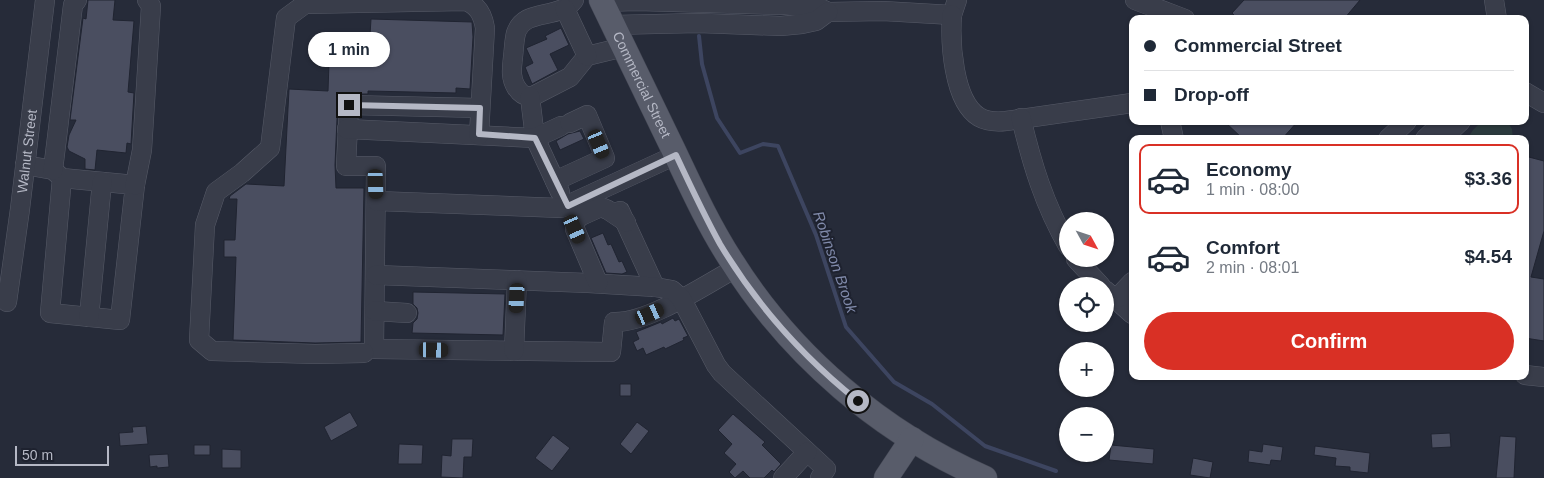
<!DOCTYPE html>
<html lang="en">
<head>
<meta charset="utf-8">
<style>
  body { margin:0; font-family:Arial,sans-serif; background:#f2f2f3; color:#1f2937; height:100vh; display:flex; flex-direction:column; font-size:19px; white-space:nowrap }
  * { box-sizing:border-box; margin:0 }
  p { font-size:16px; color:#747a83 }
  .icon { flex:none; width:28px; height:28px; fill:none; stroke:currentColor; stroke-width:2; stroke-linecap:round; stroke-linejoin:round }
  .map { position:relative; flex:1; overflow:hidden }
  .panel { position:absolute; left:1129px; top:135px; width:400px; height:245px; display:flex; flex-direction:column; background:#fff; border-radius:10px; box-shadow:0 1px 4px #0004 }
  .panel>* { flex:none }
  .top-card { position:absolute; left:1129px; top:15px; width:400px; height:110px; border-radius:10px; box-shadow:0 1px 4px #0004; display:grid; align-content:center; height:110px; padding:0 15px; background:#fff }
  .needle { width:32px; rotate:130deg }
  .fabs { position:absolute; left:1059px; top:212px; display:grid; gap:10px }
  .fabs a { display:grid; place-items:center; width:55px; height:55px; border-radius:50%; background:#fff; box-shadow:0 1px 4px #0004; font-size:25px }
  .scale { position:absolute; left:15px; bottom:12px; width:94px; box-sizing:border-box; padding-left:5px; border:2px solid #b5b8c5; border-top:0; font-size:14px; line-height:18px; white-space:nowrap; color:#b5b8c5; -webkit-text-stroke:4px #1e222f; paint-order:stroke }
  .end { position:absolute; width:22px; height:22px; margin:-11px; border:6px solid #b5b8c5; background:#111; box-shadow:0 0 0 2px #111 }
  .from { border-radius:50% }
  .bubble { position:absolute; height:35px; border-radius:18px; background:#fff; box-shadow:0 1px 4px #0004; font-size:16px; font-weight:700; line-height:35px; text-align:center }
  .car { position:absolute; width:15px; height:30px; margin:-15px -8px; border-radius:6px; box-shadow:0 0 4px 1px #0007; background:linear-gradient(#222 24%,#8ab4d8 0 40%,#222 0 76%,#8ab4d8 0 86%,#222 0) }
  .top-card b { display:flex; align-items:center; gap:18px; height:48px; font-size:19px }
  .top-card b+b { border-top:1px solid #e0e1e3 }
  .top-card i { width:12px; height:12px; background:#1f2937 }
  ul { padding:9px 0 0; list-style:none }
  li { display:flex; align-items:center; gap:15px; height:70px; margin:0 10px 8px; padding:0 5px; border:2px solid transparent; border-radius:10px }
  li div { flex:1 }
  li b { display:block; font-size:19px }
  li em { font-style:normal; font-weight:700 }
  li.active { border-color:#d93025 }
  li>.icon { width:45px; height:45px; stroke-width:1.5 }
  .cta { display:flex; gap:10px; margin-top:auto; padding:10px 15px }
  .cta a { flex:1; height:58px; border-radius:30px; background:#d93025; color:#fff; font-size:20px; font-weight:700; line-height:58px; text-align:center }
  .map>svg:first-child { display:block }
  .green { fill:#2c3b3e }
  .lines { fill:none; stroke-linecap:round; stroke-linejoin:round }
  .stream { stroke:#3d4560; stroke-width:4 }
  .building { fill:#4a4e60; stroke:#202431 }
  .minor-casing { stroke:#575b68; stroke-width:20 }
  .major-casing { stroke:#424653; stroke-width:25 }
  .minor { stroke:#393d4a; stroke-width:19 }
  .major { stroke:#585c6a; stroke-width:24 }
  .route { stroke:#b5b8c5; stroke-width:6 }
  .labels { text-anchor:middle; stroke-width:4; stroke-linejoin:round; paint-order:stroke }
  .street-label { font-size:14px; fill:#b5b8c5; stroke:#1e222f }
  .water-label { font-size:15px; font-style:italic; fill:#808aaa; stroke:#1e222f }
</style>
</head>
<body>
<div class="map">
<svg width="1544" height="478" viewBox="0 0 1544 478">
  <rect width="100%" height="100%" fill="#262b39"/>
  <!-- green -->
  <path class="green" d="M1482,121H1507L1512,129L1513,139H1467L1473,130Z"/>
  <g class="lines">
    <!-- stream -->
    <path class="stream" d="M699,36L702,64L717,118L740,153L763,144L778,146L816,235L846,327L894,382L932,404L985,446L1056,471"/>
  </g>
  <!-- building -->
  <path class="building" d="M88,0H115L113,20L134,21L128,92L134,93L131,144L127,143L126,153L97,150L95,170L85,169V159L69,151L67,147L69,135L76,120H70L83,18L86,19Z
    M1244,0H1360L1344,19H1238L1232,13Z
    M371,19L472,22L473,37L470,89L456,88V93L368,91V94H349L338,96L335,165L336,188H364L361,342L315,343L233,340L236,257H224V240H235L237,199H229L230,196L246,184L284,186L289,89L328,91L330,33L370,35Z
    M561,28L569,45L550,54L558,70L532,84L525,67L533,63L526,48L547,39L545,36Z
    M1224,121H1298L1282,139H1243Z
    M580,131L584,139L560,150L556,141L568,134Z
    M1525,156L1544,161V231L1531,277L1544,279V341L1525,338Z
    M603,233L608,245L611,244L619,262L622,261L627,272L622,274L606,273L591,238Z
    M413,292L505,294L503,335L412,333L413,323L417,319L418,313L417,308L413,304Z
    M673,318L675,321L679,319L688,336L683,338L684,340L665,349L664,347L646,355L643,348L637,351L633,342L639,339L636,332L661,322L662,324Z
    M620,384H631V396H620Z
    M350,412L358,426L331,441L324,427Z
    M733,414L765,442L762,445L781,464L774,472L772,470L764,478H750L743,471L735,478L729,472L736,464L724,453L732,444L718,430Z
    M637,422L649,431L631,454L620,444Z
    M146,426L148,444L120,446L119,433L133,432L132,427Z
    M1450,433L1451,447L1432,448L1431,434Z
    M553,435L570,448L552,471L535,458Z
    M1500,436L1516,437L1514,478H1496Z
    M452,439H473L472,457H464L463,478L441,477L442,455L451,456Z
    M399,444L423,445L422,464H398Z
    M1263,444L1283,447L1281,461L1271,460L1270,465L1248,462L1249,450L1262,452Z
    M194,445H210V455H194Z
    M1111,445L1154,449L1153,464L1109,460Z
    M1315,446L1370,453L1368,473L1350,471V467L1335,466L1336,458L1314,455Z
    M222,449L241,450V468H222Z
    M168,454L169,467L157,468V466L150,467L149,455Z
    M1193,458L1213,462L1210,478L1190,475Z"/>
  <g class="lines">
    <defs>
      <g id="minor">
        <path d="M574,0C558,21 525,7 516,33C514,41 514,49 513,57C512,67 510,77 516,87C521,95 526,98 535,95L570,77L587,56L624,47"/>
        <path d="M1135,0L1185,19"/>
        <path d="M1494,0L1497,19"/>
        <path d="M602,2L637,1L785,5L820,8L828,12L883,11L952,15L957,0"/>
        <path d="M565,9L587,56"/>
        <path d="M952,15C950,42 953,101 979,117C988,122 997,122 1006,121L1132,103"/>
        <path d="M613,25L698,23L781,26L802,24L816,21L828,12"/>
        <path d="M1525,92L1544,103"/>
        <path d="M530,97L535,138L560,192"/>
        <path d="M480,108L349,105L346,166H376L374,349L611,352L614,322C649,323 705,285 736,268"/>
        <path d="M1021,118C1032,164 1044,204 1068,246"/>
        <path d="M1170,121L1174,139"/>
        <path d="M347,129L535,138L561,126"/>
        <path d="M1388,139L1407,121"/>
        <path d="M1425,139L1444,121"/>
        <path d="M1442,139L1461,121"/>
        <path d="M25,165L53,170L62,178L135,185L120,320L50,313L62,178"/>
        <path d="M53,170L73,5L77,0"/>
        <path d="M555,181L605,158L587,115L570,123"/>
        <path d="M135,185L142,150L151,6L147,0"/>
        <path d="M377,201L561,208L676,155"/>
        <path d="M620,211L655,287"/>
        <path d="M1076,259L1101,286"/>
        <path d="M376,275L588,283L655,287L672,290L681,298L716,365L722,373L826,469L820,478"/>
        <path d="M598,283L575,229V221L581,216L601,207L608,210L626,222"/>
        <path d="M1105,290L1132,314"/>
        <path d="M1116,299L1132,282"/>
        <path id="s1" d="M7,302L20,209L45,0"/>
        <path d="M375,311L407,313"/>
        <path d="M89,317L102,182"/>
        <path d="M514,351L517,280"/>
        <path d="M364,353L315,354L212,351L199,340L205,225L216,192L242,173L270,148L286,18L305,4L465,1C478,5 483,15 485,28L479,135"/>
        <path d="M1525,375L1544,377"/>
        <path d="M783,478L807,452"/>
      </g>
      <g id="major">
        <path id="s2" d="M601,0C626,51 650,102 675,153C692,189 709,226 731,260C791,356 882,433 985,478"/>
        <path d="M886,478L912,439"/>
      </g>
    </defs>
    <!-- minor casing -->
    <use href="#minor" class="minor-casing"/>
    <!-- major casing -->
    <use href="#major" class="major-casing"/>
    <!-- minor -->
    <use href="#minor" class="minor"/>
    <!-- major -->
    <use href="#major" class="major"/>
  </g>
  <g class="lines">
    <!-- route -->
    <path class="route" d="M349,105L480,108L479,134L535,138L568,206L676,155C690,185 704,215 720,244C756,304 803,357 858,401"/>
  </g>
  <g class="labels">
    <!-- street labels -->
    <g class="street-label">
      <text dy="5" stroke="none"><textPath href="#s2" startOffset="94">Commercial Street</textPath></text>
      <text dy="5" stroke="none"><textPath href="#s1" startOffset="152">Walnut Street</textPath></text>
    </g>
    <!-- water labels -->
    <g class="water-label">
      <text transform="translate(835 262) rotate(71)" y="5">Robinson Brook</text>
    </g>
  </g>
</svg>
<div class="fabs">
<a><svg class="needle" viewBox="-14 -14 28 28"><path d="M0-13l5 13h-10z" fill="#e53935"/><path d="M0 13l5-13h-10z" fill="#747a83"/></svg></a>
<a><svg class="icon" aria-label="locate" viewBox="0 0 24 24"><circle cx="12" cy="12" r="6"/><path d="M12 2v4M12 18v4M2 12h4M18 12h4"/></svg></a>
<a>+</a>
<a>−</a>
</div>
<div class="scale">50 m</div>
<i class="end from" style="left:858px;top:401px"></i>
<i class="end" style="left:349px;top:105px"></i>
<div class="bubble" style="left:308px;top:32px;width:82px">1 min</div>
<i class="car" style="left:599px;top:144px;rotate:157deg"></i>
<i class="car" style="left:376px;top:184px;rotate:178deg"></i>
<i class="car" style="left:575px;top:229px;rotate:156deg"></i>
<i class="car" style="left:517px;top:298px;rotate:183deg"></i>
<i class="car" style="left:650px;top:314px;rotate:66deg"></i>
<i class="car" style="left:434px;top:350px;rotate:91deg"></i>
<div class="top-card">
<b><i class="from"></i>Commercial Street</b>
<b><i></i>Drop-off</b>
</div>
<section class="panel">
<ul>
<li class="active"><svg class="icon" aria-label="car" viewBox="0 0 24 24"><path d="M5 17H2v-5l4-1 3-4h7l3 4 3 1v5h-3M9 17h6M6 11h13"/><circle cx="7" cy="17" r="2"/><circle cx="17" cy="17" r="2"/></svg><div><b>Economy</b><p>1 min · 08:00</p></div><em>$3.36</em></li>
<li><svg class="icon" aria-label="car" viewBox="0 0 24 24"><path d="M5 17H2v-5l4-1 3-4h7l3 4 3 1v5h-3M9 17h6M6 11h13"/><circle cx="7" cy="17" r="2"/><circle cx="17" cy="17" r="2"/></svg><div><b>Comfort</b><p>2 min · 08:01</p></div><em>$4.54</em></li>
</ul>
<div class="cta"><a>Confirm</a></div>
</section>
</div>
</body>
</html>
